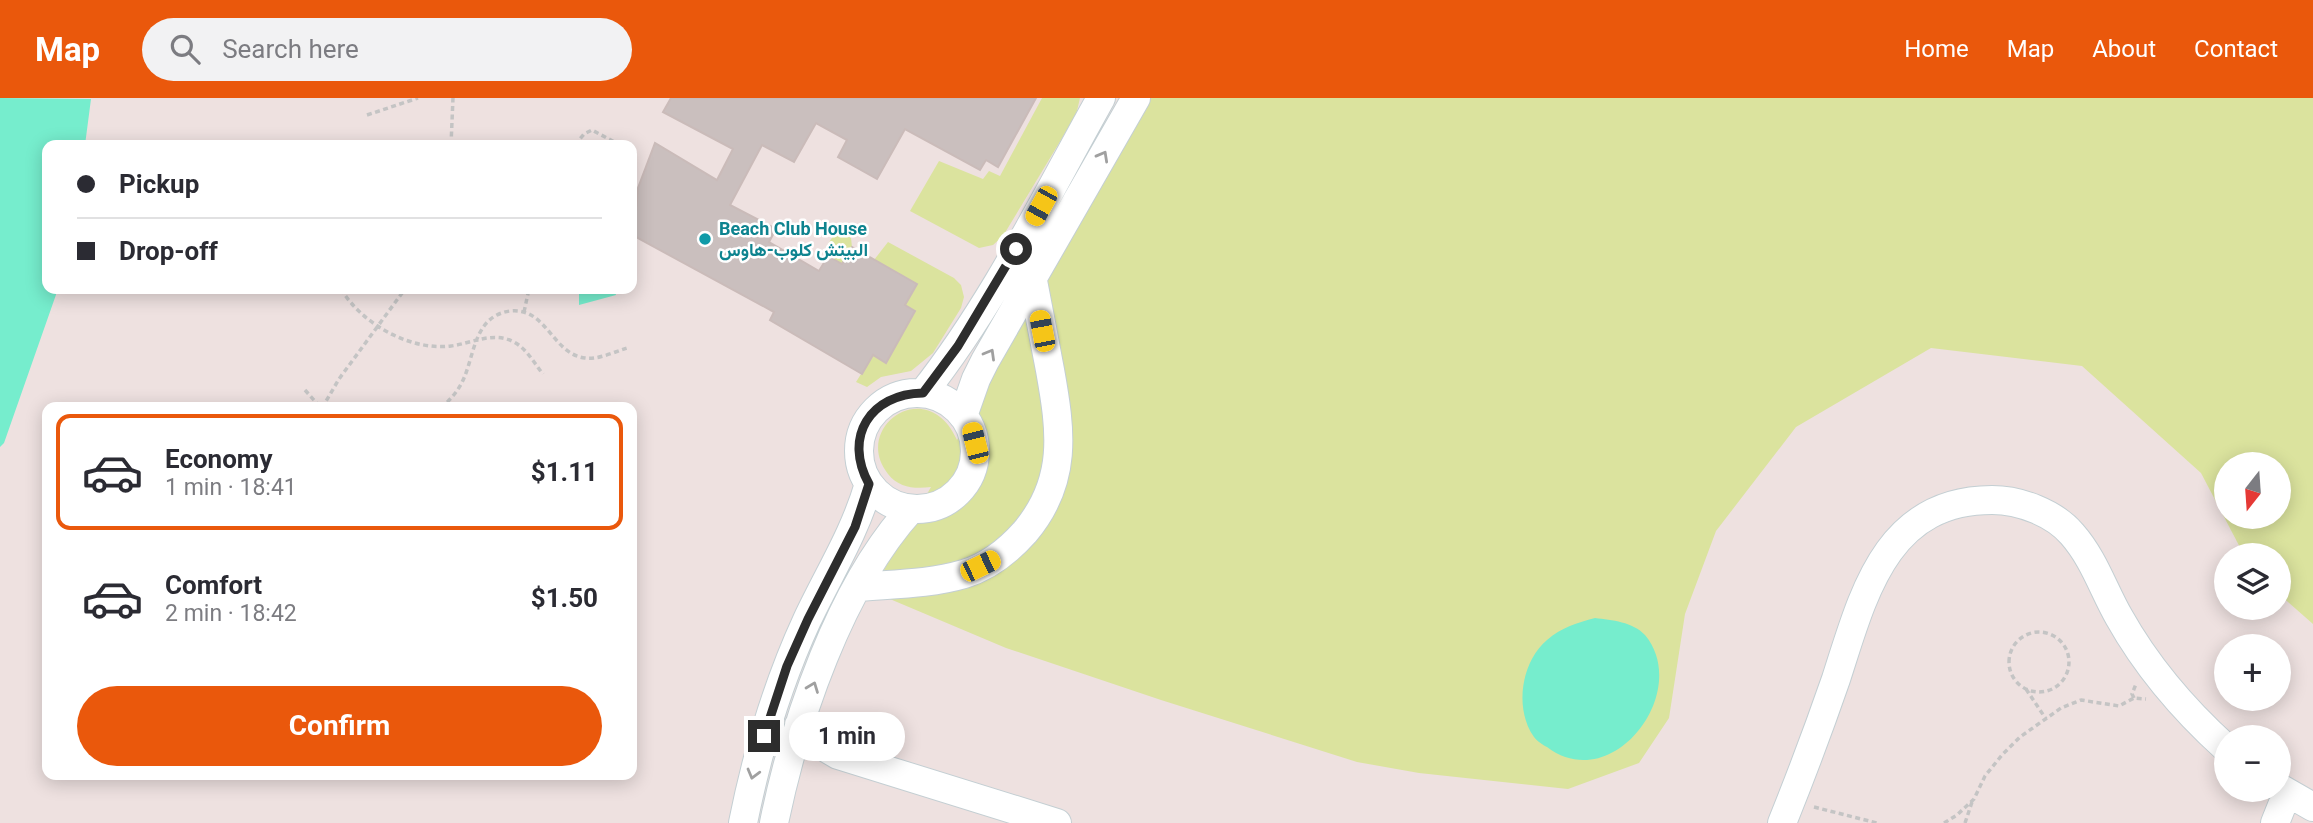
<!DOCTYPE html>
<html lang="en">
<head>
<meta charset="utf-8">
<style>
  body { margin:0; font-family:Roboto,Vazirmatn,sans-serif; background:#f2f2f3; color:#2b2b33; height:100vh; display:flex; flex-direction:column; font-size:26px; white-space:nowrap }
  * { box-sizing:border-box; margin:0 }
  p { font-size:23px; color:#7c7c81 }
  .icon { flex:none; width:38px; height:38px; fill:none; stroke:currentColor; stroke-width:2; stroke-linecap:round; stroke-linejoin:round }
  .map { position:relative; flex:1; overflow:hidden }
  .details { position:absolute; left:42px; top:304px; width:595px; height:378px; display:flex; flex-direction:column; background:#fff; border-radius:14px; box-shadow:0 4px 18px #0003 }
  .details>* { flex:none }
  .banner { position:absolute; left:42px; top:42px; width:595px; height:154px; border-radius:14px; box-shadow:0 4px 18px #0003; display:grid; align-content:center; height:154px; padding:0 35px; background:#fff }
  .needle { width:46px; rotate:197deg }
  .controls { position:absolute; left:2214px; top:354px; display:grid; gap:14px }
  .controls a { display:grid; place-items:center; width:77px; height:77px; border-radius:50%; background:#fff; box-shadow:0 4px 18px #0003; font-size:35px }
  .end { position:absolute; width:32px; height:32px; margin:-16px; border:9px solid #2d2d2d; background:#fff; box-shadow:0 0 0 4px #fff }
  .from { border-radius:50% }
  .bubble { position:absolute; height:49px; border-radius:24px; background:#fff; box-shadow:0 4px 18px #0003; font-size:23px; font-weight:700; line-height:49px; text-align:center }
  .car { position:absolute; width:21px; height:42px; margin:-21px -10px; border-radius:9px; box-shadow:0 0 5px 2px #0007; background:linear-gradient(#f5c518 24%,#345 0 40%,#f5c518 0 76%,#345 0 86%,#f5c518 0) }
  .banner b { display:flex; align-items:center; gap:24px; height:66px; font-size:26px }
  .banner b+b { border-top:2px solid #e1e1e2 }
  .banner i { width:18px; height:18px; background:#2b2b33 }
  ul { padding:12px 0 0; list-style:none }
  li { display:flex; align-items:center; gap:21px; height:116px; margin:0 14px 10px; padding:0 21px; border:4px solid transparent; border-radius:14px }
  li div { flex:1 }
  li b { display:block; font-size:26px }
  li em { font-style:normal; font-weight:700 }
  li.selected { border-color:#ea580c }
  li>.icon { width:63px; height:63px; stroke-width:1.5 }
  .action { display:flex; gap:14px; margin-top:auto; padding:14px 35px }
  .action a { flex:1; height:80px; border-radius:42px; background:#ea580c; color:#fff; font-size:28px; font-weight:700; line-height:80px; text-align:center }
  header { display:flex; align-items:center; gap:42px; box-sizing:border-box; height:98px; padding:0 35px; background:#ea580c; color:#fff }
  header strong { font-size:33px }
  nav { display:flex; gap:38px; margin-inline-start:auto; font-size:24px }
  .search { width:490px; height:63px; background:#f2f2f3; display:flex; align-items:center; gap:18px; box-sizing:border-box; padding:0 24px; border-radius:38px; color:#7c7c81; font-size:26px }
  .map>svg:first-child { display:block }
  .green { fill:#dbe39e; fill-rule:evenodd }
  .water { fill:#76edcd }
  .building { fill:#cabfbe; stroke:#cabbb9; stroke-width:2 }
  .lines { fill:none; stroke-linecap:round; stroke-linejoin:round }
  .minor-casing { stroke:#c4cfd3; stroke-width:30 }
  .path { stroke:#c4c4c4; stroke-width:3.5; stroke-dasharray:5 3.5; stroke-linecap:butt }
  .minor { stroke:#fff; stroke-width:28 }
  .oneway { stroke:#a0a0a0 }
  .route { stroke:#2d2d2d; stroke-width:9 }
  .culture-dot { fill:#0f9aa8; stroke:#fff; stroke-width:2.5 }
  .labels { text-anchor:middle; stroke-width:5; stroke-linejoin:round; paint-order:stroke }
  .culture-label { font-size:18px; font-weight:bold; fill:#0d838f; stroke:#fff; text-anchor:start }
</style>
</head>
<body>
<header>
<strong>Map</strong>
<div class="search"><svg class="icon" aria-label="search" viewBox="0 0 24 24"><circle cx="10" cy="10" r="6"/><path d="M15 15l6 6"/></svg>Search here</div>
<nav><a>Home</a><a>Map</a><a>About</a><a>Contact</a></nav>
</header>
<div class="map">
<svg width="2313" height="725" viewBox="0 0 2313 725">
  <rect width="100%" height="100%" fill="#eee1e0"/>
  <!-- green -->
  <path class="green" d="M1042,0H1080L1076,17L1003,138L993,147L979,150L910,113L939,63L983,81L989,73L1000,78Z
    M1150,0H2313V526L2279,496L2278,457H2244L2201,375L2082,268L1931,250L1796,329L1716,433L1685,516L1669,620L1639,665L1568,691L1419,675L1357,664L1161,602L1006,550L878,496L872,493L931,389C915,391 899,390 888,376C851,330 927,275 957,342ZM2226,366H2278V418H2226Z
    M837,132L851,140L852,149L842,166L828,158L831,153L826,149Z
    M888,144L954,180L961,187L964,199L961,210L933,255L911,273L881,279L867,289L856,284L873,257L886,264L915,213L905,207L874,162Z"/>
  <!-- water -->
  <path class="water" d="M0,0L91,1L85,47H47V191H58L4,345L0,349Z
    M579,191H614L616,197L579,207Z
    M1595,520C1612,522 1633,524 1645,537C1692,593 1613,699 1547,649C1543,647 1537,643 1534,639C1514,611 1521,564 1547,542C1562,529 1577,525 1595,520Z"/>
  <!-- building -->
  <path class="building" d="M671,0H1036L998,69L986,62L980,72L905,31L877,81L838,59L847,42L816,25L794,64L762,47L730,107L776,131L769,144L819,173L828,158L842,166L852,149L917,186L905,207L915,213L886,265L873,257L862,276L770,222L774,214L634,138L638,90L655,45L717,82L733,51L663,14Z"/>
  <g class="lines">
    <defs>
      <path id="minor" d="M859 353a58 58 0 1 1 116 0a58 58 0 1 1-116 0Z
        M923,295C994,205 1045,100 1101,0
        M963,318L976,281L985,263L1136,0
        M858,489C893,486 930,486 964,476C987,469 1009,452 1025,434C1068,383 1061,333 1050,272C1044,242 1039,213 1033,183
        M799,627L816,644L838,657L1057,725
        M2278,689L2313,709
        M743,725C757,655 777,587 807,522C829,475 854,437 869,386
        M774,725C795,623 840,489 911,411
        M1782,725C1801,678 1819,630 1836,581C1863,498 1885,402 1992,402C2020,402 2054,415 2072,436C2094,461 2103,491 2119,519C2147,569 2184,612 2226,650
        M2275,725L2287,695"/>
    </defs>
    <!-- minor casing -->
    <use href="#minor" class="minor-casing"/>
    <!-- path -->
    <path class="path" d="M367,17L418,0
      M451,47L453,0
      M575,47L584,36L592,32L620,47
      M632,54L636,56
      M341,191C362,226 410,253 451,248C473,245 493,233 514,244C527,251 534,265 543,276
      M524,214L529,191
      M305,292L321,310
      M247,309V310
      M322,310L339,281L405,191
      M441,310C451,301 459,292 464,280C475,254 475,218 510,213C547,209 552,256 585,260C598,262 614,254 627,250
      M2009 564a30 30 0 1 1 60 0a30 30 0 1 1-60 0Z
      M2026,591L2046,621
      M2134,600L2132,596L2136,586
      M1814,709L1877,725
      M1944,725L1957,717L1974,701L1985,678L2002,657L2020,639L2061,610L2081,602L2119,608L2134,600L2146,601
      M1965,725L1972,704"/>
    <!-- minor -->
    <use href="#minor" class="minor"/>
  </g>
  <!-- one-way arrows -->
  <defs><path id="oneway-chevron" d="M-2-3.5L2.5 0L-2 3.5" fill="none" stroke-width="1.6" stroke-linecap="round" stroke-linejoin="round" transform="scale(1.75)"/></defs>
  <g class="oneway">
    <use href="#oneway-chevron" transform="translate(1103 58) rotate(-61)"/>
    <use href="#oneway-chevron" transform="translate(990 256) rotate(-60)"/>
    <use href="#oneway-chevron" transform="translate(813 589) rotate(-69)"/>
    <use href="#oneway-chevron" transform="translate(753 676) rotate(105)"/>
  </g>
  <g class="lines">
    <!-- route -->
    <path class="route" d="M764,638L787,568L808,521L855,429L869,386C843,339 870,296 923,295L958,248L1016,151"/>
  </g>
  <!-- markers -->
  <circle class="culture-dot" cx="705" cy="141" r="7"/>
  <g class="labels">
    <!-- culture labels -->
    <g class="culture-label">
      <text x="719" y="137">Beach Club House<tspan x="719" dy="21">البيتش كلوب-هاوس</tspan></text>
    </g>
  </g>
</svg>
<div class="controls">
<a><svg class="needle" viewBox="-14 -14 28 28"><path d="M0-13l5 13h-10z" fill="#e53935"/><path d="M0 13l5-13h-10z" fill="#7c7c81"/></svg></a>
<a><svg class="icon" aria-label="layers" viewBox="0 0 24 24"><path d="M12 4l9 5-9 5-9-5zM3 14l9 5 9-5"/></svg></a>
<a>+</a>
<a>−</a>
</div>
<i class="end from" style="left:1016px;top:151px"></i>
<i class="end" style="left:764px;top:638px"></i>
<div class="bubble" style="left:789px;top:614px;width:116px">1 min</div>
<i class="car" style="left:1041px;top:108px;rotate:209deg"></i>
<i class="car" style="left:1042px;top:233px;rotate:349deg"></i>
<i class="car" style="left:975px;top:345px;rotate:346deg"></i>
<i class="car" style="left:980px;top:468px;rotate:64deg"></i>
<div class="banner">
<b><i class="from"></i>Pickup</b>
<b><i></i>Drop-off</b>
</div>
<section class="details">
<ul>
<li class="selected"><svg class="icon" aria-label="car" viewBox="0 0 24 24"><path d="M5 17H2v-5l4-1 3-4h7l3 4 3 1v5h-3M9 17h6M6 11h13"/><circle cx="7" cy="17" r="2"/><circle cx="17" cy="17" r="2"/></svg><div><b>Economy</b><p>1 min · 18:41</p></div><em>$1.11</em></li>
<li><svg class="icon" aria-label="car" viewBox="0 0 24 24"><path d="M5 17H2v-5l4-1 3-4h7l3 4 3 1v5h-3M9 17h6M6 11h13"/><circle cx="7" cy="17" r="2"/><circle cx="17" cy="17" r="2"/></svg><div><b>Comfort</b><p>2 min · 18:42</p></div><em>$1.50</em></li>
</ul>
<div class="action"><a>Confirm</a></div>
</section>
</div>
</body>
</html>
